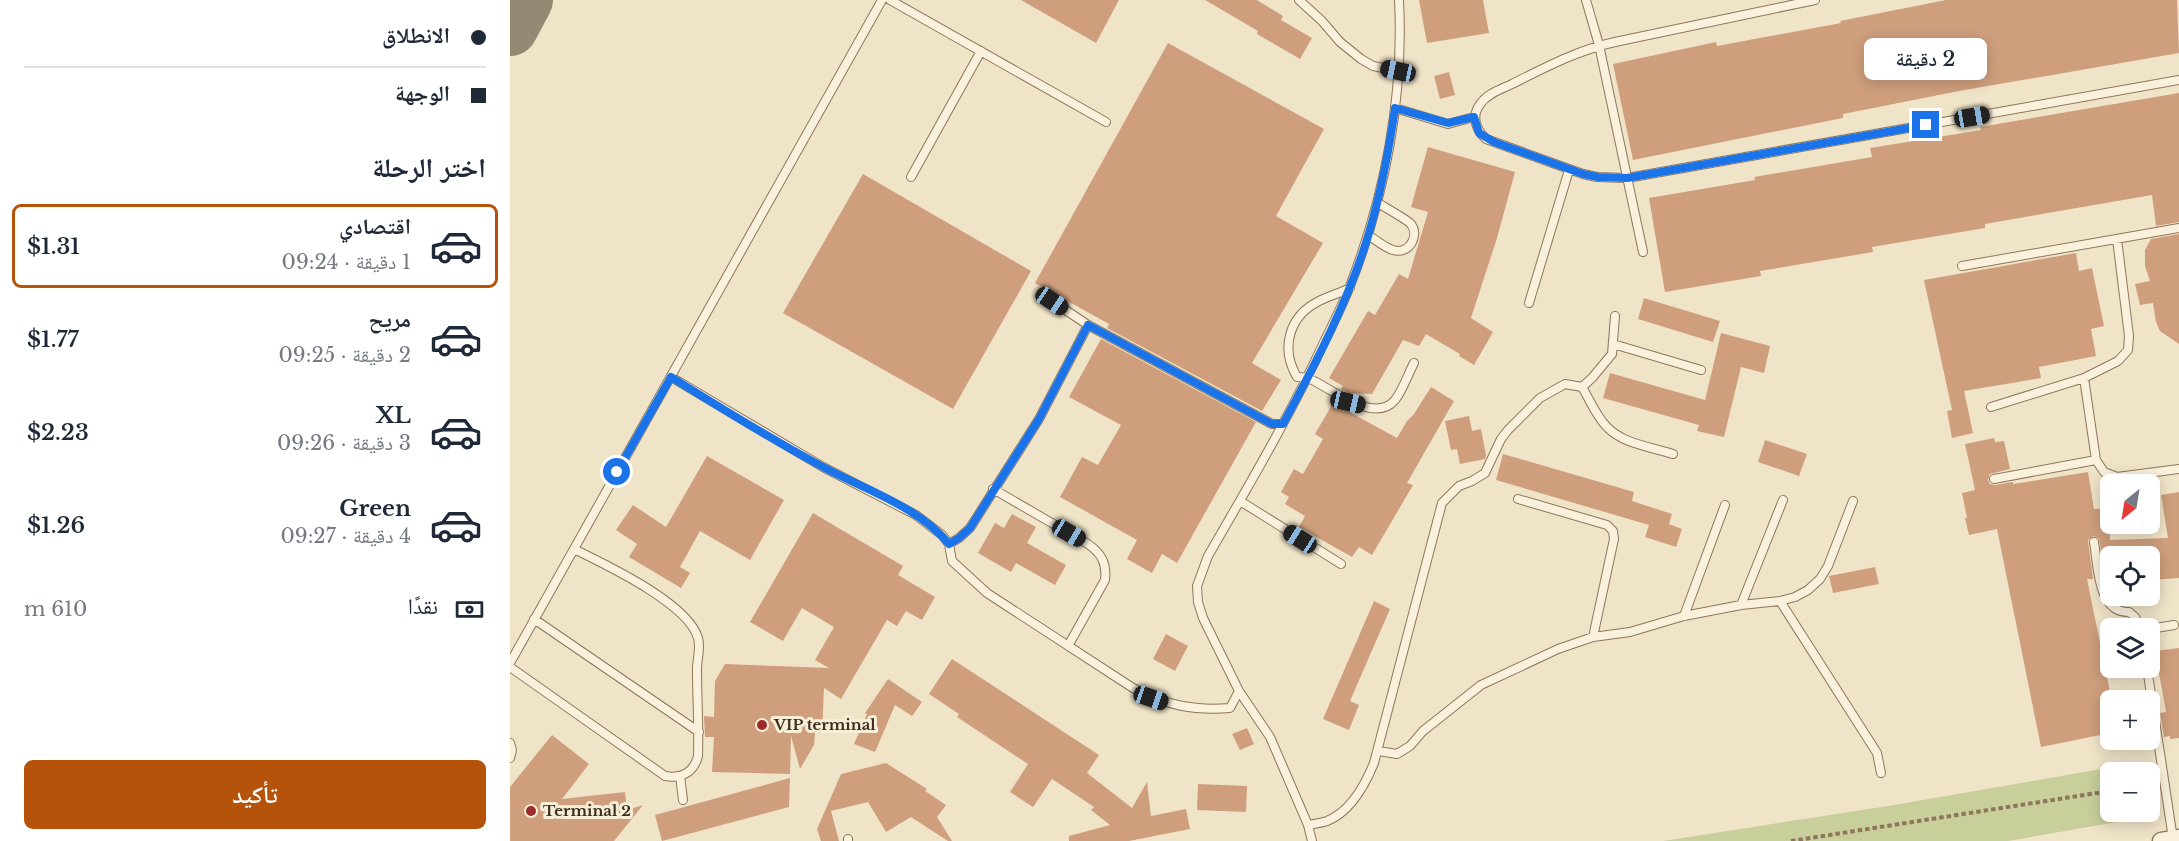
<!DOCTYPE html>
<html lang="ar">
<head>
<meta charset="utf-8">
<style>
  body { margin:0; font-family:"Libre Baskerville","Noto Naskh Arabic",serif; background:#f2f2f3; color:#1f2937; direction:rtl; height:100vh; display:flex; flex-direction:column; font-size:22px; white-space:nowrap }
  * { box-sizing:border-box; margin:0 }
  p { font-size:20px; color:#747a83 }
  .icon { flex:none; width:33px; height:33px; fill:none; stroke:currentColor; stroke-width:2; stroke-linecap:round; stroke-linejoin:round }
  .map { position:relative; flex:1; overflow:hidden; direction:ltr }
  .details { display:flex; flex-direction:column; background:#fff; width:510px }
  .details>* { flex:none }
  .banner { display:grid; align-content:center; height:132px; padding:0 24px; background:#fff }
  .needle { width:39px; rotate:210deg }
  .buttons { position:absolute; left:1590px; top:474px; display:grid; gap:12px }
  .buttons a { display:grid; place-items:center; width:60px; height:60px; border-radius:9px; background:#fff; box-shadow:0 3px 15px #0003; font-size:30px }
  .end { position:absolute; width:27px; height:27px; margin:-14px; border:8px solid #1a73e8; background:#fff; box-shadow:0 0 0 3px #fff }
  .from { border-radius:50% }
  .bubble { position:absolute; height:42px; border-radius:9px; background:#fff; box-shadow:0 3px 15px #0003; font-size:20px; font-weight:600; line-height:42px; text-align:center; direction:rtl }
  .car { position:absolute; width:18px; height:36px; margin:-18px -9px; border-radius:8px; box-shadow:0 0 4px 2px #0007; background:linear-gradient(#222 24%,#8ab4d8 0 40%,#222 0 76%,#8ab4d8 0 86%,#222 0) }
  .banner b { display:flex; align-items:center; gap:21px; height:57px; font-size:22px }
  .banner b+b { border-top:2px solid #e0e1e3 }
  .banner i { width:15px; height:15px; background:#1f2937 }
  ul { padding:0; list-style:none }
  li { display:flex; align-items:center; gap:18px; height:84px; margin:0 12px 9px; padding:0 12px; border:3px solid transparent; border-radius:9px }
  li div { flex:1 }
  li b { display:block; font-size:22px }
  li em { font-style:normal; font-weight:600 }
  li.current { border-color:#b45309 }
  li>.icon { width:54px; height:54px; stroke-width:1.5 }
  h2 { padding:0 24px; font-size:27px; line-height:72px }
  .pay { display:flex; align-items:center; gap:15px; height:66px; padding:0 24px; font-size:22px }
  .pay p { margin-inline-start:auto }
  .cta { display:flex; gap:12px; margin-top:auto; padding:12px 24px }
  .cta a { flex:1; height:69px; border-radius:9px; background:#b45309; color:#fff; font-size:24px; font-weight:600; line-height:69px; text-align:center }
  main { display:flex; flex:1; min-height:0 }
  .map>svg:first-child { display:block }
  .green { fill:#c9cf9b }
  .lines { fill:none; stroke-linecap:round; stroke-linejoin:round }
  .taxiway { stroke:#968974; stroke-width:56 }
  .building { fill:#cf9f7d }
  .service-casing { stroke:#8d765c; stroke-width:10 }
  .minor-casing { stroke:#8d765c; stroke-width:19 }
  .path { stroke:#8d765c; stroke-width:4; stroke-dasharray:4.5 3; stroke-linecap:butt }
  .service { stroke:#faf1dc; stroke-width:8 }
  .minor { stroke:#faf1dc; stroke-width:16 }
  .route { stroke:#1a73e8; stroke-width:8 }
  .poi-dot { fill:#9e2a2b; stroke:#f7eed8; stroke-width:2 }
  .labels { text-anchor:middle; stroke-width:6; stroke-linejoin:round; paint-order:stroke }
  .poi-label { font-size:15px; font-weight:bold; fill:#3d2e20; stroke:#f7eed8; text-anchor:start }
</style>
</head>
<body>
<main>
<div class="map">
<svg width="1669" height="841" viewBox="0 0 1669 841">
  <rect width="100%" height="100%" fill="#f0e4c8"/>
  <!-- green -->
  <path class="green" d="M1620,764L1622,772H1600V812H1634L1636,817L1498,841H1153L1378,806Z"/>
  <g class="lines">
    <!-- taxiway -->
    <path class="taxiway" d="M0,28L15,0"/>
  </g>
  <!-- building -->
  <path class="building" d="M511,0H609L586,43Z
    M695,0H747L773,16L771,20L802,38L790,59L747,34L748,31Z
    M909,0H973L979,33L917,43Z
    M1436,0H1667L1669,53L1449,91L1333,114V118L1123,160L1103,64L1206,42L1207,46L1331,23L1330,21Z
    M658,43L814,129L766,216L813,243L742,363L771,380L752,411L597,328L599,324L525,283Z
    M939,72L945,95L930,99L924,76Z
    M1669,93V222L1646,226L1642,195L1475,224V228L1362,247L1363,252L1250,271L1251,276L1155,292L1139,198L1245,180L1244,177L1362,157L1360,148L1471,130L1470,127Z
    M918,147L1005,172L987,238L961,318L983,332L964,365L949,356L950,354L916,334L909,346L893,340L862,394L838,393L831,389L833,386L819,378L858,311L865,315L889,274L898,279L918,212L901,207Z
    M353,174L521,271L443,409L273,313Z
    M1669,234V344L1650,331L1646,322L1643,303L1630,305L1625,284L1640,281L1635,266V250L1641,239Z
    M1566,253L1569,271L1582,268L1594,326L1581,329L1586,356L1529,367L1531,378L1454,391L1463,433L1442,438L1437,411L1442,410L1414,280Z
    M1134,298L1210,321L1203,342L1128,319Z
    M1211,333L1260,346L1254,373L1231,367L1214,437L1187,431L1189,425L1093,398L1100,373L1195,400Z
    M591,339L746,422L667,563L652,554L642,573L617,559L627,540L550,497L572,457L588,465L611,425L559,397Z
    M921,387L944,401L897,483L903,485L862,555L849,547L842,557L789,527L795,516L775,504L779,497L771,492L784,469L793,474L813,439L805,434L823,403L887,438L897,421L904,414Z
    M959,416L962,431L971,429L976,455L975,459L950,464L947,449L941,450L935,421Z
    M1484,438L1485,442L1494,441L1500,469L1480,474L1478,480L1480,484L1485,485L1503,482V484L1578,472L1584,509L1600,508V540L1658,538L1651,495L1669,492V578L1640,580V556H1600V579H1596L1589,539L1584,536L1578,540L1583,579H1577L1600,692V733L1531,747L1487,529L1459,535L1455,518H1457L1452,493L1465,490L1455,444Z
    M1255,440L1297,454L1289,476L1248,462Z
    M993,454L1124,492L1122,501L1162,514L1159,524L1172,529L1166,547L1135,537L1139,525L986,480Z
    M197,456L274,500L240,560L190,531L170,567L180,573L171,588L119,557L127,544L106,530L123,505L156,527Z
    M303,513L393,566L388,575L425,597L412,620L396,611L387,626L377,620L331,699L314,688L312,733H305L304,745L290,769L281,736L280,774L202,772L204,737H195L194,716L204,717L205,681L215,664L319,668L305,660L324,627L292,608L273,641L240,622Z
    M502,514L526,527L517,543L556,565L545,585L506,563L501,572L468,553L485,523L494,528Z
    M1365,567L1369,584L1323,593L1319,576Z
    M864,601L880,609L840,701L849,705L839,730L813,719Z
    M656,634L678,646L665,671L643,659Z
    M1669,648V738L1660,739V736L1654,737L1650,713L1656,712L1645,651Z
    M442,659L589,755L577,773L622,808L637,782L641,816L676,809L680,829L619,841H559V836L600,825L581,810L584,807L542,779L523,807L500,792L518,764L447,717L449,714L419,694Z
    M378,679L412,702L402,716L385,705L365,752L344,744L357,714L355,713Z
    M737,728L744,744L730,750L722,734Z
    M42,735L79,764L52,799L115,792L117,810L133,805L104,841H0V787Z
    M376,763L417,789L415,791L436,805L427,817L442,841H438L401,817L376,832L358,802L321,811L329,841H311L307,829L331,774Z
    M280,778L279,807L152,841L145,815Z
    M688,784L737,786L736,812L687,810Z"/>
  <g class="lines">
    <defs>
      <path id="service" d="M380,0L596,122
        M789,0L812,21L830,42L851,59L863,66L888,71
        M1076,0L1089,45L1133,252
        M1305,0L1105,42C1068,50 1036,67 1002,84C992,89 978,93 971,103C961,115 965,129 976,139L1073,174L1087,177L1117,178L1669,80
        M885,108L938,124L964,117
        M401,177L471,51
        M858,235C866,240 875,248 883,250C899,255 911,235 900,223C894,218 876,208 868,203
        M1452,266L1669,228
        M840,288C830,293 819,296 809,301C779,316 770,348 787,377C791,377 796,377 800,379C821,388 864,425 885,400C893,390 898,374 904,363
        M542,301L578,325L762,424H773
        M1019,303L1059,170
        M1103,344L1191,370
        M161,377L313,467L406,515L432,535L439,544L442,561L477,593L623,688C655,705 684,711 720,708L729,691
        M1574,378L1586,460L1594,472L1607,477L1669,469
        M1072,387C1080,400 1086,416 1097,427C1113,444 1142,447 1163,454
        M1481,407L1574,378L1608,361L1618,350L1619,336L1607,239
        M1484,479L1586,460
        M483,489L578,544C591,553 597,563 595,580L558,646
        M1008,499L1097,525L1103,531L1104,539L1083,637
        M730,501L831,564
        M1584,542C1588,564 1587,613 1619,612L1625,617L1630,628
        M439,544L449,538L460,528L529,419L578,325
        M1270,601L1367,753L1371,773
        M1231,605L1273,500
        M1174,616L1215,505
        M24,619L189,732
        M1640,629L1664,625
        M0,663L372,0
        M0,667L155,776C172,779 184,772 188,756C189,727 187,698 187,669C187,659 191,648 188,638C178,603 96,565 64,549
        M1637,668L1663,839
        M0,743L2,750L0,758
        M869,751L887,754L900,746L913,731L971,685L1048,649L1083,637L1120,632L1174,616L1231,605L1270,601L1285,597L1298,590L1310,579L1318,566L1343,501
        M170,776L173,800
        M798,825C804,824 811,823 817,821C840,812 855,785 864,763L932,503L949,486L962,481L975,473L991,439L998,430L1030,398L1055,384L1072,387L1082,378L1102,354L1105,316
        M338,839V841
        M802,841L798,825L760,737L729,691L693,618L688,602L687,586L698,556C739,485 781,414 815,340C824,322 833,304 840,286C875,196 894,97 889,0"/>
      <path id="minor" d="M1651,841L1669,838"/>
    </defs>
    <!-- service casing -->
    <use href="#service" class="service-casing"/>
    <!-- minor casing -->
    <use href="#minor" class="minor-casing"/>
    <!-- path -->
    <path class="path" d="M1281,841L1600,791"/>
    <!-- service -->
    <use href="#service" class="service"/>
    <!-- minor -->
    <use href="#minor" class="minor"/>
  </g>
  <g class="lines">
    <!-- route -->
    <path class="route" d="M107,472L161,377C211,408 262,440 315,468C356,490 409,507 439,544L449,538L460,528L529,419L578,325L762,424H773C806,363 839,300 859,233C871,192 879,150 885,108L938,123L964,117L969,133L984,142L1073,174L1088,177L1117,178L1416,125"/>
  </g>
  <!-- markers -->
  <g class="poi-dot">
    <circle cx="252" cy="725" r="6"/>
    <circle cx="21" cy="811" r="6"/>
  </g>
  <g class="labels">
    <!-- poi labels -->
    <g class="poi-label">
      <text x="264" y="730">VIP terminal</text>
      <text x="33" y="816">Terminal 2</text>
    </g>
  </g>
</svg>
<div class="buttons">
<a><svg class="needle" viewBox="-14 -14 28 28"><path d="M0-13l5 13h-10z" fill="#e53935"/><path d="M0 13l5-13h-10z" fill="#747a83"/></svg></a>
<a><svg class="icon" aria-label="locate" viewBox="0 0 24 24"><circle cx="12" cy="12" r="6"/><path d="M12 2v4M12 18v4M2 12h4M18 12h4"/></svg></a>
<a><svg class="icon" aria-label="layers" viewBox="0 0 24 24"><path d="M12 4l9 5-9 5-9-5zM3 14l9 5 9-5"/></svg></a>
<a>+</a>
<a>−</a>
</div>
<i class="end from" style="left:107px;top:472px"></i>
<i class="end" style="left:1416px;top:125px"></i>
<div class="bubble" style="left:1354px;top:38px;width:123px">2 دقيقة</div>
<i class="car" style="left:888px;top:71px;rotate:282deg"></i>
<i class="car" style="left:1462px;top:117px;rotate:80deg"></i>
<i class="car" style="left:542px;top:301px;rotate:124deg"></i>
<i class="car" style="left:838px;top:402px;rotate:103deg"></i>
<i class="car" style="left:559px;top:533px;rotate:120deg"></i>
<i class="car" style="left:790px;top:539px;rotate:302deg"></i>
<i class="car" style="left:641px;top:698px;rotate:109deg"></i>
</div>
<section class="details">
<div class="banner">
<b><i class="from"></i>الانطلاق</b>
<b><i></i>الوجهة</b>
</div>
<h2>اختر الرحلة</h2>
<ul>
<li class="current"><svg class="icon" aria-label="car" viewBox="0 0 24 24"><path d="M5 17H2v-5l4-1 3-4h7l3 4 3 1v5h-3M9 17h6M6 11h13"/><circle cx="7" cy="17" r="2"/><circle cx="17" cy="17" r="2"/></svg><div><b>اقتصادي</b><p>1 دقيقة · 09:24</p></div><em>$1.31</em></li>
<li><svg class="icon" aria-label="car" viewBox="0 0 24 24"><path d="M5 17H2v-5l4-1 3-4h7l3 4 3 1v5h-3M9 17h6M6 11h13"/><circle cx="7" cy="17" r="2"/><circle cx="17" cy="17" r="2"/></svg><div><b>مريح</b><p>2 دقيقة · 09:25</p></div><em>$1.77</em></li>
<li><svg class="icon" aria-label="car" viewBox="0 0 24 24"><path d="M5 17H2v-5l4-1 3-4h7l3 4 3 1v5h-3M9 17h6M6 11h13"/><circle cx="7" cy="17" r="2"/><circle cx="17" cy="17" r="2"/></svg><div><b>XL</b><p>3 دقيقة · 09:26</p></div><em>$2.23</em></li>
<li><svg class="icon" aria-label="car" viewBox="0 0 24 24"><path d="M5 17H2v-5l4-1 3-4h7l3 4 3 1v5h-3M9 17h6M6 11h13"/><circle cx="7" cy="17" r="2"/><circle cx="17" cy="17" r="2"/></svg><div><b>Green</b><p>4 دقيقة · 09:27</p></div><em>$1.26</em></li>
</ul>
<div class="pay"><svg class="icon" aria-label="cash" viewBox="0 0 24 24"><path d="M3 7h18v10H3z"/><circle cx="12" cy="12" r="2"/></svg>نقدًا<p>610 m</p></div>
<div class="cta"><a>تأكيد</a></div>
</section>
</main>
</body>
</html>
